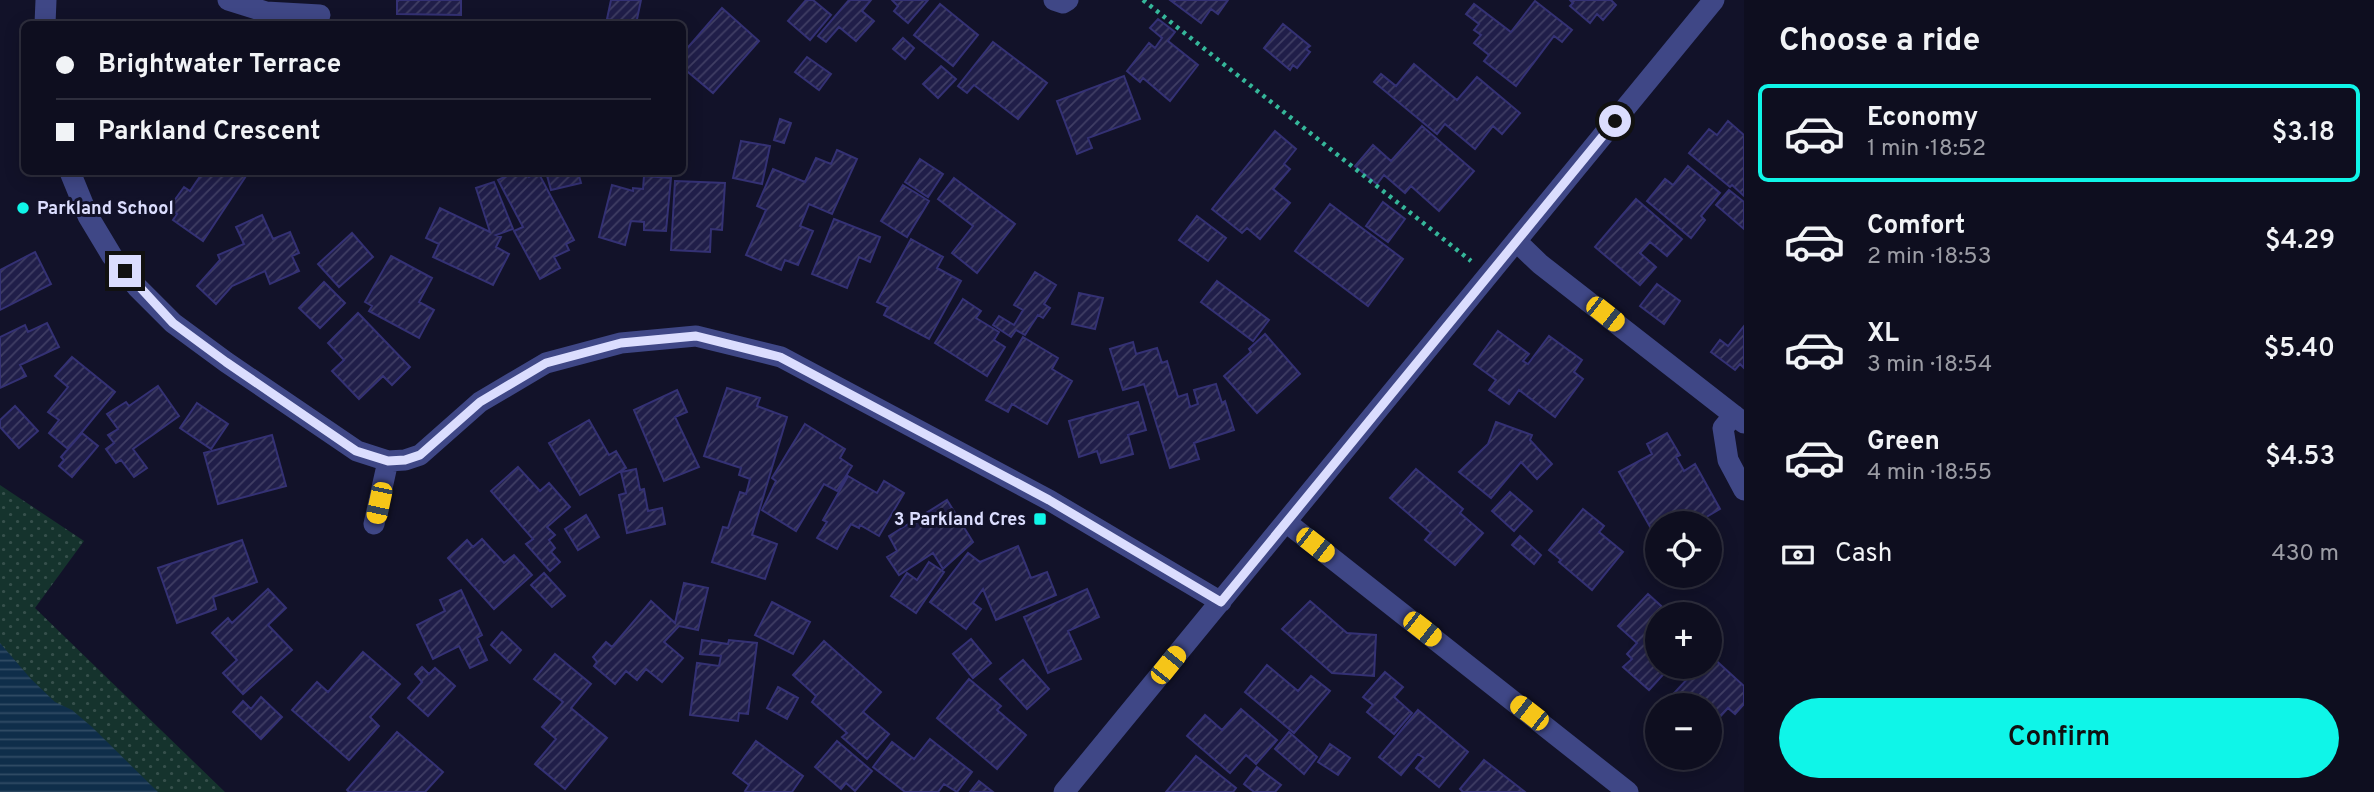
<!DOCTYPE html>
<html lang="en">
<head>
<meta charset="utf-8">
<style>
  body { margin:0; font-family:Overpass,sans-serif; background:#171728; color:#f1f3f6; height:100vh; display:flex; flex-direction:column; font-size:26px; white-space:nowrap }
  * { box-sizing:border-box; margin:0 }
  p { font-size:23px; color:#9b9ca4 }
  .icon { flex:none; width:38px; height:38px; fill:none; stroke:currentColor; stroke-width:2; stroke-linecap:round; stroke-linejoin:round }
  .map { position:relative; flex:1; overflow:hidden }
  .sheet { display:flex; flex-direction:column; background:#0e0e1f; width:630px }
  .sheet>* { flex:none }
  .guide { position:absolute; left:21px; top:21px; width:665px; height:154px; border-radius:10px; box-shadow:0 4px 18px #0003,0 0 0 2px #2e2e3d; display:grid; align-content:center; height:154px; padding:0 35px; background:#0e0e1f }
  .fabs { position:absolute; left:1645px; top:511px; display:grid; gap:14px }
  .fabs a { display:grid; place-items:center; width:77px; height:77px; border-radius:50%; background:#0e0e1f; box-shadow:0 4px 18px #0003,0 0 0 2px #2e2e3d; font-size:35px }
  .end { position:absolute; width:32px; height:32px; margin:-16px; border:9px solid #dbddfe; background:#111; box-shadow:0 0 0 4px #111 }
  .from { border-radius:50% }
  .car { position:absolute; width:21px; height:42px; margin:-21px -10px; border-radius:9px; box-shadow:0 0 5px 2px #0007; background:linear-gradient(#f5c518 24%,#345 0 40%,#f5c518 0 76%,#345 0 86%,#f5c518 0) }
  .guide b { display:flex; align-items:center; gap:24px; height:66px; font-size:26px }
  .guide b+b { border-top:2px solid #2e2e3d }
  .guide i { width:18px; height:18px; background:#f1f3f6 }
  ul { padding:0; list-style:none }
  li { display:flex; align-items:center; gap:21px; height:98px; margin:0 14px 10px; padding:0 21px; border:4px solid transparent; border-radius:10px }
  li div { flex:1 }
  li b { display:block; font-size:26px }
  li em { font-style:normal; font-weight:600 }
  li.current { border-color:#0ff5e8 }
  li>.icon { width:63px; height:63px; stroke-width:1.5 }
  h2 { padding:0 35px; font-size:32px; line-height:84px }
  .pay { display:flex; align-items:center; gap:18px; height:77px; padding:0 35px; font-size:26px }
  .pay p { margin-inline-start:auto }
  .button { display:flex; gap:14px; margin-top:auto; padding:14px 35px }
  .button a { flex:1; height:80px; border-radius:42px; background:#0ff5e8; color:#111; font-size:28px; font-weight:600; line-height:80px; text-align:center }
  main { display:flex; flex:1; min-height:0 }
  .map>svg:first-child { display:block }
  .grass { fill:url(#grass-dots) }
  .water { fill:url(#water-rules) }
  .building { fill:url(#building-hatch); stroke:#343174; stroke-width:2 }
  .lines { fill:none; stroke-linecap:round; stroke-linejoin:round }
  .path { stroke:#35b79a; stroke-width:4.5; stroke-dasharray:3.5 5; stroke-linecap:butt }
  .minor { stroke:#3f4786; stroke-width:21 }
  .route { stroke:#dbddfe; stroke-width:9 }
  .poi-dot { fill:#0ff5e8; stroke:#121229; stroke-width:2.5 }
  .labels { text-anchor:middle; stroke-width:6; stroke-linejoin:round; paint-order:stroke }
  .poi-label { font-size:18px; font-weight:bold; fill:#dbddfe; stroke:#121229; text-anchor:start }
</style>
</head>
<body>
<main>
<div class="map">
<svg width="1744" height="792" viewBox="0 0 1744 792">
  <defs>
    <pattern id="grass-dots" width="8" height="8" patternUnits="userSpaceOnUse" patternTransform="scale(1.75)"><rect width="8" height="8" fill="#15332d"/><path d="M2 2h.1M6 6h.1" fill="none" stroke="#36504c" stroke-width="1.8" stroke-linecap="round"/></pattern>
    <pattern id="water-rules" width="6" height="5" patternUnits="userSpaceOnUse" patternTransform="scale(1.75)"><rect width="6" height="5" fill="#0f2e4a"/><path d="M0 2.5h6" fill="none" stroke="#314c65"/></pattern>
    <pattern id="building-hatch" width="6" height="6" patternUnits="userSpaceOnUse" patternTransform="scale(1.75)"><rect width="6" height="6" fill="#201e49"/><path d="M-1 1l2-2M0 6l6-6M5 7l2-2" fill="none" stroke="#403e64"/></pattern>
  </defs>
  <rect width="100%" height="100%" fill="#121229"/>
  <!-- grass -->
  <path class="grass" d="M0,485L84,541L35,608L225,792H0Z"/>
  <!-- water -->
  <path class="water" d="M0,643L31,679L55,702L72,710L92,727L158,792H0Z"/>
  <!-- building -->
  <path class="building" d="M397,0H461V15L397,14Z
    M611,0H641L636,24L607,19Z
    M806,0H813L831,15L810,40L788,21Z
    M849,0H871L862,11L874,21L856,41L839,27L826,42L818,36Z
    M892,0H928L908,23L894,11L898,6Z
    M1170,0H1228L1218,14L1211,9L1201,23Z
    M1570,0H1611L1616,5L1603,20L1597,14L1590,23L1570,6L1573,3Z
    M1535,1L1572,30L1562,42L1554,36L1516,86L1484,61L1489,55L1474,43L1481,35L1474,30L1479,24L1466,14L1474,4L1511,32Z
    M940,4L978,35L953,66L914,35Z
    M722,8L759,41L713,93L682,67V54Z
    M1158,19L1175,32L1168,41L1198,65L1170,101L1143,78L1140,82L1127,71L1149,43L1155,48L1162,38L1150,28Z
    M1283,24L1310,46L1306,49L1310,52L1297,68L1293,65L1290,70L1264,48Z
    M903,38L914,48L905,59L893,49Z
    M993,42L1047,83L1018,119L974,85L967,93L958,86Z
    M807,57L831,74L819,90L795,72Z
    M1414,64L1457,100L1477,77L1520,113L1502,134L1493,126L1475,149L1445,124L1437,134L1374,82L1381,74L1396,86Z
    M941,66L956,79L938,98L923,84Z
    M1124,76L1140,119L1088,138L1092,148L1077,154L1057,101Z
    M780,119L791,123L784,143L774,140Z
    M1728,121L1744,135V196L1732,185L1730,187L1689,153L1709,129L1717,135Z
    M1422,126L1474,171L1439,211L1411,186L1405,193L1384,175L1377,184L1355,166L1373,145L1391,161Z
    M1275,131L1296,149L1284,164L1290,169L1273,189L1290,203L1260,239L1247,228L1242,233L1212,209Z
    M741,141L770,146L762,184L733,178Z
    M837,150L857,159L832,214L809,204L800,226L813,231L798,265L785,260L781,270L746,255L766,210L757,206L773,169L805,182L816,158L831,164Z
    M920,159L943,174L928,197L905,182Z
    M1688,166L1720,193L1701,216L1705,220L1691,238L1647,201L1665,179L1673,185Z
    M203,172L248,173L203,241L173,220L177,214L169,208L184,187L190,191Z
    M515,172H526L529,177L538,172L574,240L566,244L569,250L554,257L560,268L540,279L514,231L523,227L498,180Z
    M546,172H578L581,183L551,190Z
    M644,176L671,178L666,231L644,230V222L631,221L625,245L599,237L612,185L633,191V188L643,189Z
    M954,178L1015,224L977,273L952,253L973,226L938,199Z
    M675,181L725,183L722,230L711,229L710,252L671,250Z
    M494,182L513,229L496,235L501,237L496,247L509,254L493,285L433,257L439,244L426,238L440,208L490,232L476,188Z
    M903,185L929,201L907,237L881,221Z
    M1729,190L1744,202V229L1716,205Z
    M1636,199L1682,239L1667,256L1650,242L1640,253L1656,267L1640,285L1595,247Z
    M1383,202L1405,219L1388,242L1366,226Z
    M1330,204L1403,259L1368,306L1295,251Z
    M262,215L273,239L290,232L299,253L292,256L299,271L270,284L265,271L232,286L216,304L197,286L220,260L218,255L244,244L236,227Z
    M1197,216L1226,238L1208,261L1179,240Z
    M834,219L880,237L870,262L859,257L847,288L812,274Z
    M352,233L373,257L339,287L318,264Z
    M911,239L943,257L937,268L961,281L929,339L884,315L888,307L877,302Z
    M35,252L51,284L0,310V270Z
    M391,256L432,278L419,302L434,310L419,338L369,311L372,306L365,302Z
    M1035,272L1056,285L1044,304L1050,308L1043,318L1038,315L1025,335L1016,330L1011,337L993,325L999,316L1014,325L1023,310L1014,305Z
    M1217,281L1269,320L1253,341L1201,302Z
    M324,282L345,303L320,328L299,308Z
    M1657,284L1680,301L1664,324L1640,306Z
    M1079,293L1103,298L1095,329L1072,324Z
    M963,299L981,311L976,318L999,332L994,340L1005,347L987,376L935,343Z
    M358,313L410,367L392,385L383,376L359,399L332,371L344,360L328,343Z
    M47,323L59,347L20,365L26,376L0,388V337L25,325L28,332Z
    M1744,326V368L1740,364L1735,370L1711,352L1720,340L1728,346Z
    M1498,331L1529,354L1523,361L1528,364L1549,336L1582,360L1574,372L1583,379L1555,417L1519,390L1509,404L1489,390L1496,380L1474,364Z
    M1265,334L1300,374L1257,413L1224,376L1251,352L1249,349Z
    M1023,337L1058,358L1052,369L1072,381L1047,424L1012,404L1008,412L986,400Z
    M1133,342L1136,354L1157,348L1162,363L1167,361L1178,397L1187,394L1190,407L1198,404L1194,390L1216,384L1222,403L1225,401L1234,430L1194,443L1199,459L1170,468L1144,384L1123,390L1110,349Z
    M72,357L115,392L68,449L49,433L59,420L48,412L68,387L55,376Z
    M158,386L179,416L133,449L147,468L134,477L121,460L116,463L106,449L114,443L108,435L118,429L107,414L126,402L129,406Z
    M727,388L760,398L757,406L787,417L752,535L777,544L765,579L712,562L723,527L728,528L740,492L746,494L750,479L739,475L741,468L704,456Z
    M677,390L687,412L675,417L699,467L664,481L634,410Z
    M1138,402L1146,430L1128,435L1133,454L1101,463L1097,451L1079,457L1069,421Z
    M197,403L228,424L211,449L180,428Z
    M15,406L38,431L19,448L0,427V420Z
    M589,420L609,455L616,451L626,468L580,495L549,443Z
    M1496,422L1532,435L1530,440L1552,464L1537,479L1521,462L1491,498L1459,472L1488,444Z
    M805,424L845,449L840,458L852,466L837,491L824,484L796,531L762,510L776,481L772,478Z
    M82,433L98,446L72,477L59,466L64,460L61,457Z
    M1667,433L1680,455L1676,457L1684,471L1695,464L1720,509L1696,523H1676L1674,520L1668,523H1657V529L1653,532L1619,472L1652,454L1647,444Z
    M272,435L286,486L218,504L204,453Z
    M518,467L540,491L549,483L570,507L547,527L555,535L549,540L555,548L551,552L560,562L550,571L526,544L533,539L491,491Z
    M636,469L640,490L644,489L648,511L662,508L665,524L627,533L619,495L626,493L621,472Z
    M1416,469L1463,509L1460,513L1483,533L1455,565L1425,540L1431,533L1390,498Z
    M848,476L877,493L884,481L904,493L879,536L860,525L859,528L851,524L837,549L817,538L827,522L823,520Z
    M1510,492L1532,511L1514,531L1492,511Z
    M947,500L973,542L943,569L933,553L899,575L887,557L897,551L889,536Z
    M1583,509L1604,526L1599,532L1623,552L1592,590L1559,562L1561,560L1549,550Z
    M586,515L599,537L578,550L565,529Z
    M1520,536L1541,555L1534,564L1512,545Z
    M482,539L504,563L514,555L532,575L494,609L448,558L467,540L473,547Z
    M242,540L257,582L213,597L216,609L177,623L158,568Z
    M1018,546L1031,578L1047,572L1056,595L996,620L983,589L973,603L981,609L966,629L930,602L968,553L980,562Z
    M929,562L944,572L916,613L891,596L907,573L917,580Z
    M544,573L565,596L552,607L531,585Z
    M684,583L708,588L698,630L679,626L664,642L683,658L662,682L646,669L637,680L626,671L615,684L594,666L597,662L593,657L606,642L612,647L651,601L675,623Z
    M268,589L286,608L268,625L292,650L243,694L223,673L237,660L212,633L228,618L232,623Z
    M1087,589L1099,617L1068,631L1081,659L1048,673L1024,617Z
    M461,590L482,635L477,638L487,660L470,668L459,646L433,659L417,625L445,611L440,600Z
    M1648,594L1670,614H1657V667H1670L1649,690L1623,667L1632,659L1627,654L1637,643L1618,626Z
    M1310,601L1347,633L1376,635L1374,676L1332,673L1282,629Z
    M772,602L810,622L793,654L755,635Z
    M502,632L521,650L510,663L491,645Z
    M971,639L991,663L973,678L953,654Z
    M702,640L728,644L729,640L757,643L748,714L739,713L738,721L690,715L697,663L719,666L721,656L700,654Z
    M824,641L881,692L863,712L889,734L867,759L842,737L847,733L812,702L816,696L793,675Z
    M363,652L400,684L370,717L379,726L349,760L292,710L317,682L328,692Z
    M555,654L591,684L571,708L607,738L565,789L535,764L556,739L542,727L563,702L534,679Z
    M1710,655L1744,686V704L1735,714L1728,708L1716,721L1710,716V705H1667L1665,703L1691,675L1689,673L1695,667H1710Z
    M1023,660L1049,689L1027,709L1000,679Z
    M1267,665L1298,691L1311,676L1330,691L1294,733L1245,692Z
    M422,667L429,674L435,668L455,686L428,716L408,698L422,682L415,674Z
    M1385,672L1403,687L1394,697L1412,713L1394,734L1367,712L1373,705L1363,697Z
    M969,679L1001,706L997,710L1026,735L997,769L937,718Z
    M778,687L798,698L787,719L767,708Z
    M261,697L282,717L261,739L233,712L243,701L251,709Z
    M1241,709L1277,740L1256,764L1246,755L1230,773L1187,736L1205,715L1222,730Z
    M1418,710L1468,752L1439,787L1416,768L1424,758L1418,754L1401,775L1379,757Z
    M397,732L443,772L425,792H349L347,790Z
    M1289,732L1317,757L1304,774L1275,749Z
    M930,739L972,772L957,792L944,784L938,792H905L873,767L892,742L914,759Z
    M756,741L803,776L792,792H747L745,791L749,785L733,773Z
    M837,741L872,771L855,791L846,783L841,789L815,767Z
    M1330,744L1350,758L1338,775L1318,762Z
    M1196,756L1236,788L1233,792H1166Z
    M1484,760L1525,792H1463L1460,789Z
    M1257,767L1281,785L1275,792H1254L1244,784Z
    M979,781L993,792H970Z"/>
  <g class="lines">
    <!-- path -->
    <path class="path" d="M1143,0L1471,261"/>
    <!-- minor -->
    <path class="minor" d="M228,0L266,12L320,15
      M1054,0L1063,3L1068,0
      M45,24L46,0
      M70,172L88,216L112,256L137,287L173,323L226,362L357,451L388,461L405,460L420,455L480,402L546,363L621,343L696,336L781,357L1049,500L1221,602
      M1516,241L1540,264L1744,423
      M1734,415L1723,428L1728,460L1744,490
      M1286,522L1628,792
      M374,524L388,461
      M1064,792L1714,0"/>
  </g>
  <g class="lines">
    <!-- route -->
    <path class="route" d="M125,271L173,323L226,362L356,451L388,461L405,460L420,455L480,402L546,363L621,343L696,336L780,357L1049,500L1221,602L1615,121"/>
  </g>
  <!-- markers -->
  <g class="poi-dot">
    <circle cx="23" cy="208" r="7"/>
    <rect x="1033" y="512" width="14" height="14" rx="3.5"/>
  </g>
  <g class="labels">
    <!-- poi labels -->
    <g class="poi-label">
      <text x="37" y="214">Parkland School</text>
      <text x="1026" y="525" text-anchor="end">3 Parkland Cres</text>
    </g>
  </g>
</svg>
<div class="fabs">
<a><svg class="icon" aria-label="locate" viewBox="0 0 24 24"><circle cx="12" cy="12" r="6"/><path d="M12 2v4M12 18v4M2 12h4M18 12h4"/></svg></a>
<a>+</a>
<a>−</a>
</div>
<i class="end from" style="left:1615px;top:121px"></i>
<i class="end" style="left:125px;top:271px"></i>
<i class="car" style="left:1605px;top:314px;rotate:128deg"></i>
<i class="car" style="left:379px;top:503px;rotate:192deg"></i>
<i class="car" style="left:1315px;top:545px;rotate:128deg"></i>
<i class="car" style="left:1422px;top:629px;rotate:128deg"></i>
<i class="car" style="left:1168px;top:665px;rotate:39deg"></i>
<i class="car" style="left:1529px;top:713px;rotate:308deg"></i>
<div class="guide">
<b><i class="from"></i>Brightwater Terrace</b>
<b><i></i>Parkland Crescent</b>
</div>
</div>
<section class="sheet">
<h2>Choose a ride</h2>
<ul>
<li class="current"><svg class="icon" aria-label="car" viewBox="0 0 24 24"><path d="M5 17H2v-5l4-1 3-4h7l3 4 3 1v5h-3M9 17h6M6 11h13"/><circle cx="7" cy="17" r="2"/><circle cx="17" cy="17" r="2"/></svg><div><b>Economy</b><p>1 min · 18:52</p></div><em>$3.18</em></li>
<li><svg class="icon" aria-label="car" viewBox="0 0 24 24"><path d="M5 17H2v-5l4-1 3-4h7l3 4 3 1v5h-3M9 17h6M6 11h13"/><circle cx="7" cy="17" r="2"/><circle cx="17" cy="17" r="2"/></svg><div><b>Comfort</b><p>2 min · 18:53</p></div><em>$4.29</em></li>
<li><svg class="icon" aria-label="car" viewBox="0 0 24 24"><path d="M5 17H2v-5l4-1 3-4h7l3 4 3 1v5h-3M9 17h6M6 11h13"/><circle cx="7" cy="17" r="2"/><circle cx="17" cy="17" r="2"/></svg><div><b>XL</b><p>3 min · 18:54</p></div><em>$5.40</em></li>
<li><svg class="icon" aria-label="car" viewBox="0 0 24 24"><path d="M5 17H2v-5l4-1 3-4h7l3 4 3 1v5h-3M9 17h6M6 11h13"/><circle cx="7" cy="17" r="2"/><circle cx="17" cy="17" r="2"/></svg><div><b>Green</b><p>4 min · 18:55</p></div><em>$4.53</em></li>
</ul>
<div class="pay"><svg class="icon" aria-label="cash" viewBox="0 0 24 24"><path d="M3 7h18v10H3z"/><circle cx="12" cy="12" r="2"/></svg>Cash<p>430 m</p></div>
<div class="button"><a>Confirm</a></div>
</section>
</main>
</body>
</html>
